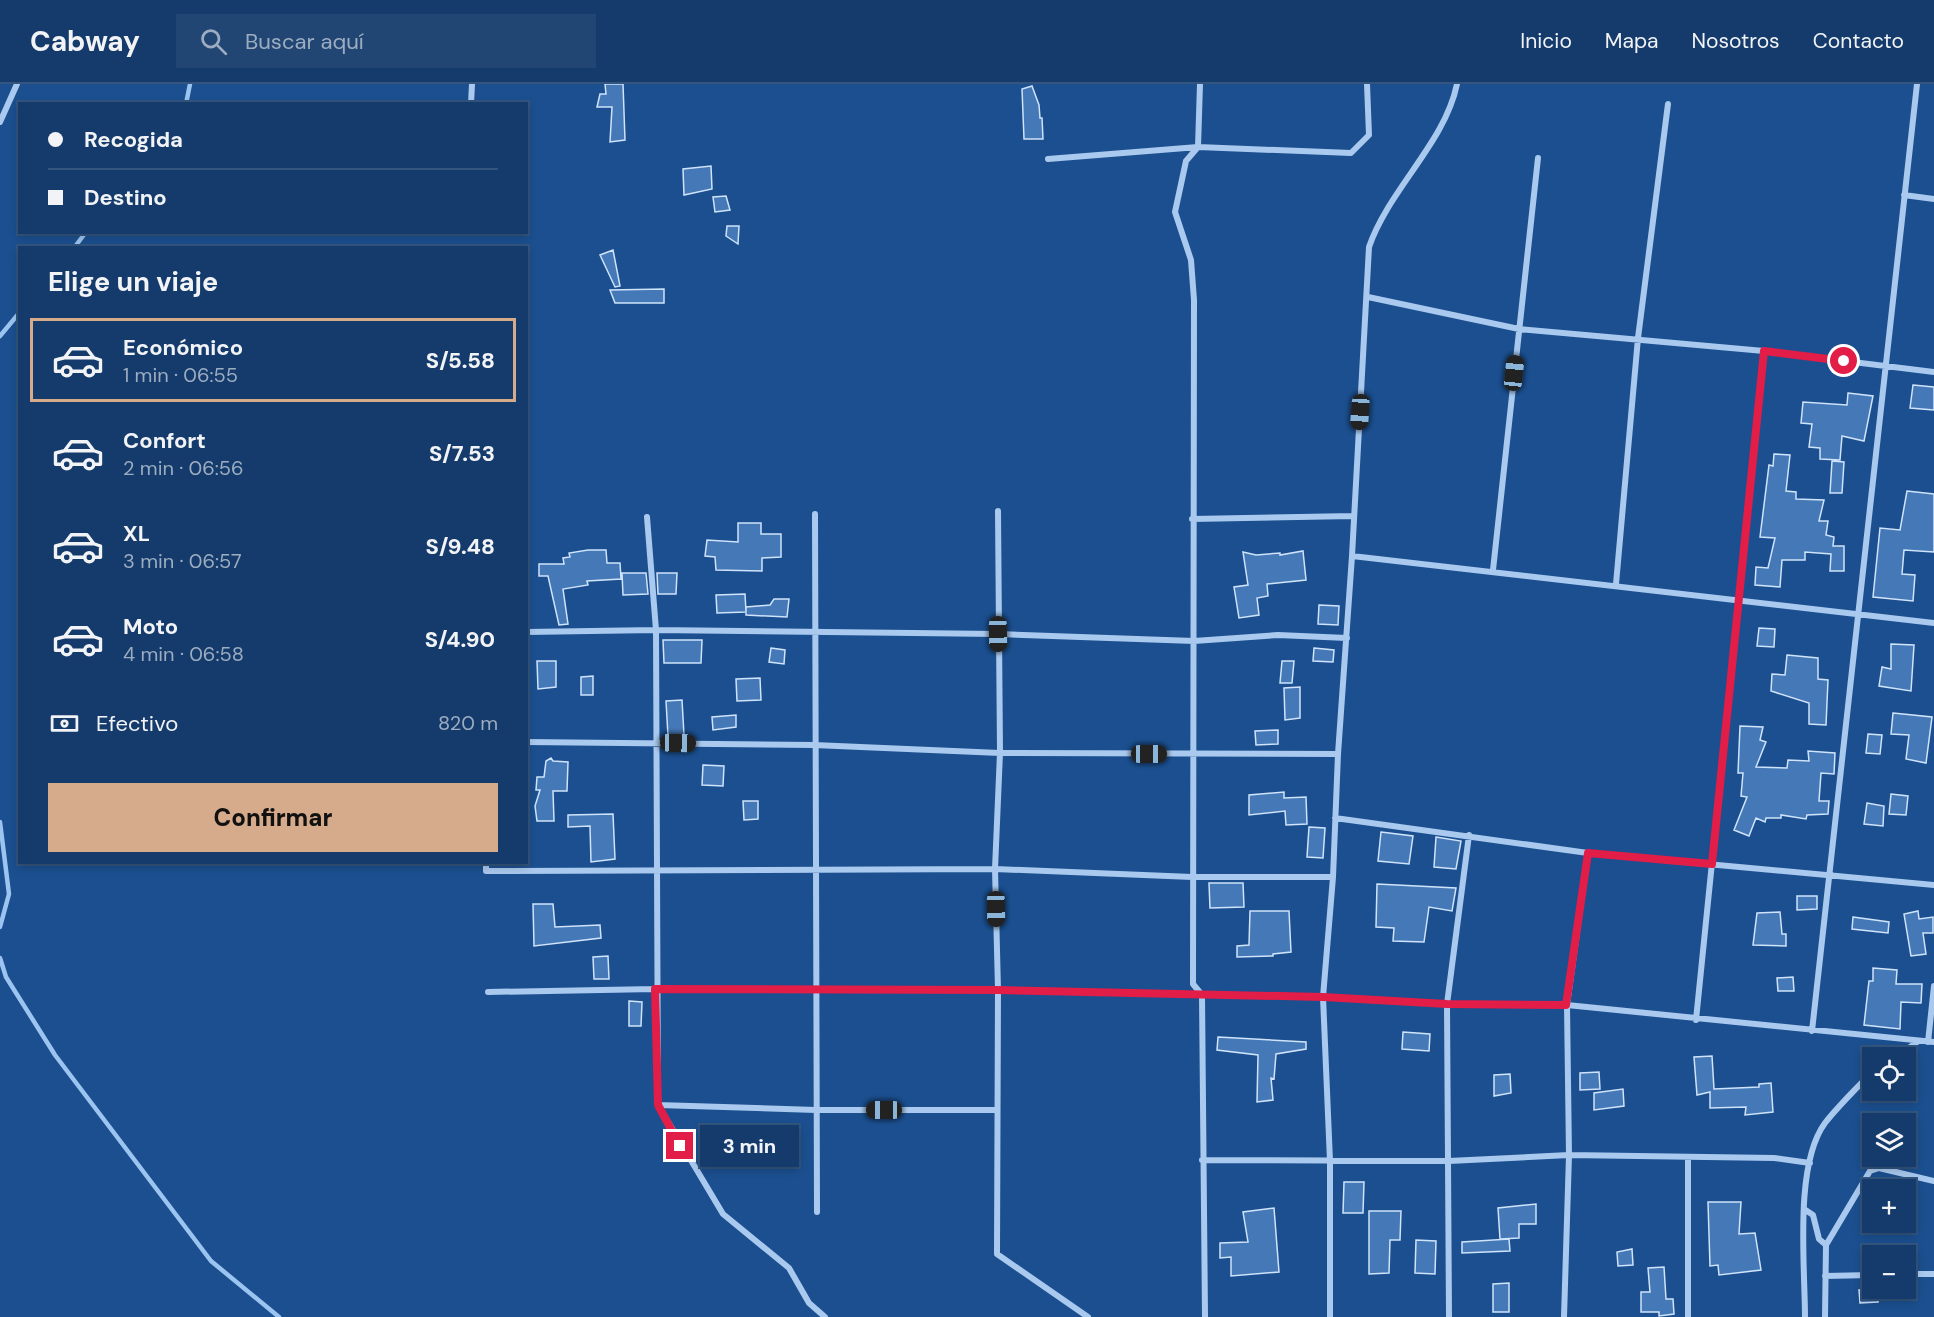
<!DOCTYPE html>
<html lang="es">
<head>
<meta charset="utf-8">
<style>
  body { margin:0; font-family:"DM Sans",sans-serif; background:#214673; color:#f1f3f6; height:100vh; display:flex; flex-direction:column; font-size:22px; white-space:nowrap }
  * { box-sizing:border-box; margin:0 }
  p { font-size:20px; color:#9dadc1 }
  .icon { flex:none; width:33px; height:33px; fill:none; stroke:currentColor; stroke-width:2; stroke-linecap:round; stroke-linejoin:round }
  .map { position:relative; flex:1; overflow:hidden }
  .sheet { position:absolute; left:18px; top:162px; width:510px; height:618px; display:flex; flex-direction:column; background:#143b6b; border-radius:0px; box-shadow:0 3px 9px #0003,0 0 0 2px #33557e }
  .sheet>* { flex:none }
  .banner { position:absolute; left:18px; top:18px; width:510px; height:132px; border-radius:0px; box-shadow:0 3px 9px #0003,0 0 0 2px #33557e; display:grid; align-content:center; height:132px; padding:0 30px; background:#143b6b }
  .controls { position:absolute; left:1862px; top:963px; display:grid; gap:12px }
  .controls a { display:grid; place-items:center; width:54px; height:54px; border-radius:0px; background:#143b6b; box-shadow:0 3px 9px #0003,0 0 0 2px #33557e; font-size:30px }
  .end { position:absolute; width:27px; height:27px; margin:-14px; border:8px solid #e11d48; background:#fff; box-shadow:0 0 0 3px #fff }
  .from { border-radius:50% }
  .bubble { position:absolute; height:42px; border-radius:0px; background:#143b6b; box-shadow:0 3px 9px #0003,0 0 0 2px #33557e; font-size:20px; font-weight:800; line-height:42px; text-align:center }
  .car { position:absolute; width:18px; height:36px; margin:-18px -9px; border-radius:8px; box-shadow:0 0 4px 2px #0007; background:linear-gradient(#222 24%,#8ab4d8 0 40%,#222 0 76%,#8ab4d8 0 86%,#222 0) }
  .banner b { display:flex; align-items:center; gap:21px; height:57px; font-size:22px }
  .banner b+b { border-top:2px solid #33557e }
  .banner i { width:15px; height:15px; background:#f1f3f6 }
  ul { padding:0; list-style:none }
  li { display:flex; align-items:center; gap:18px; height:84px; margin:0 12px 9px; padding:0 18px; border:3px solid transparent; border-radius:0px }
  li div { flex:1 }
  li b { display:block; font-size:22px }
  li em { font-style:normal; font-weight:800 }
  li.on { border-color:#d6ab8b }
  li>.icon { width:54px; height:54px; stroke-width:1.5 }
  h2 { padding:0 30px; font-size:27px; line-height:72px }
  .pay { display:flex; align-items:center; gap:15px; height:66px; padding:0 30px; font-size:22px }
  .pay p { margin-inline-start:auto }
  .cta { display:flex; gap:12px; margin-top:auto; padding:12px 30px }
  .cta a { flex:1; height:69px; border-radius:0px; background:#d6ab8b; color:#111; font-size:24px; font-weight:800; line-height:69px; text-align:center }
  header { display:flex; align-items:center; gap:36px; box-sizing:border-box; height:84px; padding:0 30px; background:#143b6b; border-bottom:2px solid #33557e }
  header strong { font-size:28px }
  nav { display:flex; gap:33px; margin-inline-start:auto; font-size:21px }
  .search { width:420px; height:54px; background:#214673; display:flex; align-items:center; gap:15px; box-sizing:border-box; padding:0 21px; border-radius:0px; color:#9dadc1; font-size:22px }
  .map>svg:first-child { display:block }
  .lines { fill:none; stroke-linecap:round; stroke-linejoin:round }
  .stream { stroke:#9cc4f0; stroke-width:4.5 }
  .building { fill:#4478b7; stroke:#cfe3fa; stroke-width:1.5 }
  .minor { stroke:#a9c9ee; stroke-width:6 }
  .route { stroke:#e11d48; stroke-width:8 }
</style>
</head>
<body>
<header>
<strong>Cabway</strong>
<div class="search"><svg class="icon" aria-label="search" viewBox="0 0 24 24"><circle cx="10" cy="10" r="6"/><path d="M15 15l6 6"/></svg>Buscar aquí</div>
<nav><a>Inicio</a><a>Mapa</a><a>Nosotros</a><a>Contacto</a></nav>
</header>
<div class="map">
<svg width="1934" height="1233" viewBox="0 0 1934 1233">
  <rect width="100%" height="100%" fill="#1b4f8f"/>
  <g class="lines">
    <!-- stream -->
    <path class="stream" d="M186,20L190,0
      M74,164L86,148
      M0,252L20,228
      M0,738L9,810L0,843
      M0,874L6,893L55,971L211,1177L279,1233"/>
  </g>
  <!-- building -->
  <path class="building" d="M605,0H623L625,56L610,58L612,23H597L600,10H606Z
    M1032,2L1039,21L1040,34H1042L1043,55H1024L1022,5Z
    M711,82L712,105L684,111L683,85Z
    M726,112L730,126L715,128L713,113Z
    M727,142H739L738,160L726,152Z
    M613,166L620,202L615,203L600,171Z
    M664,205V219H615L610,206Z
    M1913,301L1934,303V326L1910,324Z
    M1848,309L1873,312L1864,357L1842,352L1840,376L1820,375V364L1809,363L1812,340L1801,339L1803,318L1847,321Z
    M1774,370L1790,371L1786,407L1796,408V415L1824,416L1819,437H1828L1826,451L1834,453L1833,462H1844V487H1830L1831,470L1805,468V476H1782L1780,503L1755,501L1756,483L1768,484L1775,454L1760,453L1769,381L1773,382Z
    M1832,377L1844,378L1842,409H1830Z
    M1907,407L1934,410V468L1904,466L1902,490L1915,491L1913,517L1873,513L1880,444L1900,446Z
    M738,439H761V450H781V473L762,474V487L716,486L715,473L705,472L707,456L738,458Z
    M588,466H606L607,479H620L621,495L587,497L588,501L563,505L568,540L559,541L548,492H539V480H564L563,474L570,473L569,469Z
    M1303,467L1306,496L1267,500L1268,512L1257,514L1259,531L1239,534L1234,503L1248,501L1243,468L1256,471L1280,469V471Z
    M622,489H646L648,510L623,511Z
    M657,489H677L676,510H658Z
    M745,510L746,528L717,529L716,511Z
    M774,515H789L787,533L746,531V523L770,521Z
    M1319,521L1339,522L1338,541L1318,540Z
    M1759,544L1775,545L1774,563L1757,562Z
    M663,556H702L701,579H664Z
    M1891,560L1914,561L1911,607L1879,602L1882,583L1891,585Z
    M771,564L785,566L784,580L769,578Z
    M1314,564L1334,566L1333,578L1313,577Z
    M1787,571L1818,574V595L1828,596L1826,641L1809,640V619L1771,607L1772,590L1785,591Z
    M537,577H556V603L538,605Z
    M1282,577H1294L1292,599H1280Z
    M593,592V611H581V593Z
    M760,594L761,616L737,617L736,595Z
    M1300,603V634L1285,636L1284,604Z
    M682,616L684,651L668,652L666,617Z
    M1893,629L1932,633L1926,679L1906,675L1909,651L1891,650Z
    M736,631V643L713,646L712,633Z
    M1740,642L1763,643L1760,656L1766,658L1756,683L1787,684L1788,676L1809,677L1808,667L1835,669L1834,690L1821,689L1819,717H1829L1828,730L1807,731L1806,735L1781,731V734H1766L1765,738L1756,734L1749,752L1734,746L1747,713L1741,712L1743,689H1738Z
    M1278,646V660L1256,661L1255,647Z
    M1868,650L1882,651L1880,670L1866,669Z
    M551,674L553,677L568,678L567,707H553L554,737H537L535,722L540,706H536L537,693H544L546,677Z
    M703,681L724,682L723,702L702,701Z
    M1284,708V714L1306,713L1307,740L1286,741L1285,727L1249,731V711Z
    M1891,710L1908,712L1906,731L1889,730Z
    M743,717H758V735L744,736Z
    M1867,719L1884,722L1883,742L1864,740Z
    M613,730L615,775L591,778L590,742L568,743V731Z
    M1309,743L1325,744L1323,774L1307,773Z
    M1381,748L1413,752L1409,780L1378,777Z
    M1436,753L1461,757L1456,785L1434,783Z
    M1209,799H1243L1244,823L1210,824Z
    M1377,800L1456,804L1452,827L1429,823L1424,858L1393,857L1394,844L1376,843Z
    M1797,812H1817V825L1797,826Z
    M533,820H553L555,843L600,841L601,854L534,862Z
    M1250,827H1289L1291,868L1273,870V872L1237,873V862L1249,861Z
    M1918,827L1919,835L1933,833V849H1923L1926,870L1911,872L1904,830Z
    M1780,828L1782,850H1786V862L1753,861L1757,829Z
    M1853,833L1889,838L1888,849L1852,845Z
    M608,872L609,895H594L593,873Z
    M1873,884L1897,886L1896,900H1922L1921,919L1901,918L1900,945L1864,941L1869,897H1873Z
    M1793,893L1794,907H1778L1777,894Z
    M629,917L642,918L641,942H629Z
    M1403,948L1430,950L1429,967L1402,965Z
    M1218,953L1306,958V965L1276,970L1274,995L1271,994L1273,1016L1257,1018L1258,971L1217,966Z
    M1712,972L1714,1005L1759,1003V1000L1771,999L1773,1028L1745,1031L1746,1023L1710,1024V1008L1697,1011L1694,973Z
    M1599,988L1600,1005L1580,1006V989Z
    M1510,990L1511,1009L1494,1012V991Z
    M1623,1005L1624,1022L1594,1026V1009Z
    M1344,1098H1364L1363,1129H1343Z
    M1708,1118H1741L1739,1150L1755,1149L1761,1186L1719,1191L1718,1181L1710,1182Z
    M1536,1120V1140H1519V1154L1500,1155L1498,1124Z
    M1274,1124L1279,1188L1231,1192V1173L1220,1174V1159L1248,1158L1243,1128Z
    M1369,1127H1401L1400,1156H1390L1389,1189L1369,1190Z
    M1509,1155L1510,1167L1462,1169V1158Z
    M1416,1156L1436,1157L1435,1190L1415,1189Z
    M1632,1165L1633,1181L1618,1182L1617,1168Z
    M1664,1183L1666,1215H1673L1674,1230L1659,1232V1228H1641V1208H1650L1648,1184Z
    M1509,1199V1228H1493V1200Z
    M1878,1205V1218L1860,1219L1859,1206Z"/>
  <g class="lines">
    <!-- minor -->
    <path class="minor" d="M1200,0L1198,63L1186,77L1175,128L1191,176L1194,216L1193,900L1202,911L1205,1233
      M471,20L472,0
      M0,38L17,0
      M1048,75L1198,63L1351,69L1369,51L1367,0
      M1904,111L1934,115
      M1368,213L1519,245L1764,267L1934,288
      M998,427L1000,669L995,785L998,906L997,1170L1088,1233
      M815,430L817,1128
      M647,433L656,546L658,1021L723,1130L789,1184L809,1219L825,1233
      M1192,435L1354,432
      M1352,472L1934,539
      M1493,486L1538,74
      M1616,500L1638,254L1668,20
      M526,548L656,546L998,550L1194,557L1278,551L1347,554
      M526,658L814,661L1000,669L1338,670
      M1335,734L1588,769L1934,801
      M486,778V787L995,785L1192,793H1333
      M488,908L655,905L998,906L1323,913L1447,920L1567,921L1934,958
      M1696,936L1764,267
      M1812,947L1917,0
      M1928,958L1934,902
      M1894,974L1916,959
      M658,1021L816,1026H997
      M1688,1075V1233
      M1202,1076L1449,1077L1569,1071L1774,1074L1810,1079
      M1804,1125L1813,1131L1819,1155L1826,1161
      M1905,1190H1934
      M1825,1192L1872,1191
      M1330,1233V1077L1323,913L1333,793L1338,670L1352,472L1369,163C1389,105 1445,59 1457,0
      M1449,1233L1447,920L1469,751
      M1564,1233L1569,1071L1567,921L1588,769
      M1805,1233C1805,1182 1794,1081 1825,1039C1839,1021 1856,1005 1872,988
      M1825,1233L1826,1161L1870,1087L1879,1084L1934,1097"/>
  </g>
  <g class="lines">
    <!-- route -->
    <path class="route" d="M680,1062L658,1021L655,905L998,906L1323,913L1447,920L1566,921L1588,769L1712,780L1764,267L1844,277"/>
  </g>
</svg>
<div class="controls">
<a><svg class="icon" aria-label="locate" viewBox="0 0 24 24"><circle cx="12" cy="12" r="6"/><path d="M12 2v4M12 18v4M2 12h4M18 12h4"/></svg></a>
<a><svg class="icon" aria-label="layers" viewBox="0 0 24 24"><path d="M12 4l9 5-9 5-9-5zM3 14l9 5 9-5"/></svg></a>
<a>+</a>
<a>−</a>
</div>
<i class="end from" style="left:1844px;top:277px"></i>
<i class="end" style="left:680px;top:1062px"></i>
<div class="bubble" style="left:700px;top:1041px;width:99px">3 min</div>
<i class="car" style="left:1514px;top:289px;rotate:6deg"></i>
<i class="car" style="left:1360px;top:328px;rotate:184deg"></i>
<i class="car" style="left:998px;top:550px;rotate:179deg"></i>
<i class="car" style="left:678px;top:659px;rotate:91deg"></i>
<i class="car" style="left:1149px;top:670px;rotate:90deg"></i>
<i class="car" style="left:996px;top:825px;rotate:179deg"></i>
<i class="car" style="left:884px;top:1026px;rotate:270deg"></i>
<div class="banner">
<b><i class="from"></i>Recogida</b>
<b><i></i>Destino</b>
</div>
<section class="sheet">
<h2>Elige un viaje</h2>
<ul>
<li class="on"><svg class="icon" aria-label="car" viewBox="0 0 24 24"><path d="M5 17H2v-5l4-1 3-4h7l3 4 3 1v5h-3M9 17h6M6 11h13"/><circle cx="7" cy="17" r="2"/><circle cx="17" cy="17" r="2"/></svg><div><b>Económico</b><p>1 min · 06:55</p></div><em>S/5.58</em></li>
<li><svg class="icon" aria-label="car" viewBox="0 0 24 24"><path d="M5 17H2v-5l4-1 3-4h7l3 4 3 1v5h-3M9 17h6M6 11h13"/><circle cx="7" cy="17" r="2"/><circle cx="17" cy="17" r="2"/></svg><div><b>Confort</b><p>2 min · 06:56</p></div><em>S/7.53</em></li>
<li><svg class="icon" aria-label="car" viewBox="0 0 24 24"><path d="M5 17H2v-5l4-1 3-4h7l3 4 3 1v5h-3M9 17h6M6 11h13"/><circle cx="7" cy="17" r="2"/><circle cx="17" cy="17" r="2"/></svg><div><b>XL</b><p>3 min · 06:57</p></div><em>S/9.48</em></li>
<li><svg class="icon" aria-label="car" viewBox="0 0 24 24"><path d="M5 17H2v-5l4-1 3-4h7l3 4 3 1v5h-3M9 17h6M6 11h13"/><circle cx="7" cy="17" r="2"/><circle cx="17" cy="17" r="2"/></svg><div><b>Moto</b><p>4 min · 06:58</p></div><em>S/4.90</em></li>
</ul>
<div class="pay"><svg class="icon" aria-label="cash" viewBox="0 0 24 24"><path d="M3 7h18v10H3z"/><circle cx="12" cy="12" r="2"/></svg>Efectivo<p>820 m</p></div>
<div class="cta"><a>Confirmar</a></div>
</section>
</div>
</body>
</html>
